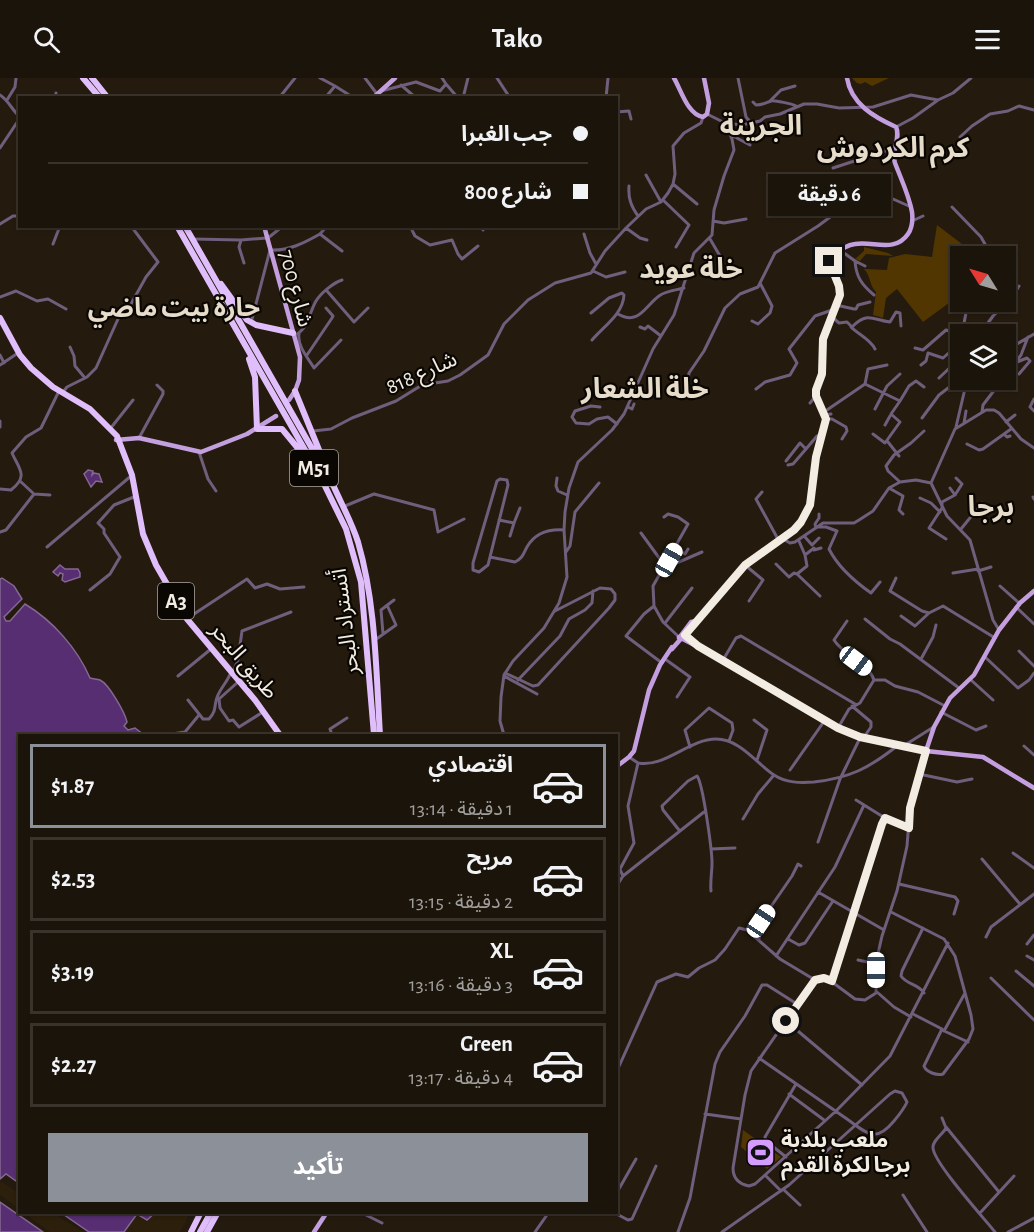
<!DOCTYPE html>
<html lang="ar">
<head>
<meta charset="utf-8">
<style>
  body { margin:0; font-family:"Alegreya Sans","Noto Sans Arabic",sans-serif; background:#282118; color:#f1f3f6; direction:rtl; height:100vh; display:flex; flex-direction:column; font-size:22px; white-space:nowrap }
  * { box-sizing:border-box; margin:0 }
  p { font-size:20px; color:#a09e9c }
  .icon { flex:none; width:33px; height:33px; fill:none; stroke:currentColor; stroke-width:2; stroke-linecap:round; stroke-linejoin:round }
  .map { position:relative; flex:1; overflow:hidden; direction:ltr }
  .side { position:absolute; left:18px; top:656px; width:600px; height:480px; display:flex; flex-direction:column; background:#1b140a; border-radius:0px; box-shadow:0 2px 4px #0004,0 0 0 2px #39332b; direction:rtl }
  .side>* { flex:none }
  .hud { position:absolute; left:18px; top:18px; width:600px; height:132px; border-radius:0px; box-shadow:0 2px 4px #0004,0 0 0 2px #39332b; direction:rtl; display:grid; align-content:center; height:132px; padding:0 30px; background:#1b140a }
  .needle { width:39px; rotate:307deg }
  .buttons { position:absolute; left:950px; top:168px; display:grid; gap:12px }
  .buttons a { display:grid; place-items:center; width:66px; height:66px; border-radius:0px; background:#1b140a; box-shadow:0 2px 4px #0004,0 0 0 2px #39332b; font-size:30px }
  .end { position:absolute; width:27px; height:27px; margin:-14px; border:8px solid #f2ece3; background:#111; box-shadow:0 0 0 3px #111 }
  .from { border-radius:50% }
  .bubble { position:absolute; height:42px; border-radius:0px; background:#1b140a; box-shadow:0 2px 4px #0004,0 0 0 2px #39332b; font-size:20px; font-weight:700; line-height:42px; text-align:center; direction:rtl }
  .car { position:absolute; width:18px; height:36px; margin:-18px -9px; border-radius:8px; box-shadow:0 0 4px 2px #0007; background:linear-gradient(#fff 24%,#345 0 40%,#fff 0 76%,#345 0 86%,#fff 0) }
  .hud b { display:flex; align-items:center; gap:21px; height:57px; font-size:22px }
  .hud b+b { border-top:2px solid #39332b }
  .hud i { width:15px; height:15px; background:#f1f3f6 }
  ul { padding:10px 0 0; list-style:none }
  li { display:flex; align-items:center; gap:18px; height:84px; margin:0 12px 9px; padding:0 18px; border:3px solid #39332b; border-radius:0px }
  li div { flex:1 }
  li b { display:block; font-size:22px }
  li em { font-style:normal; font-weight:700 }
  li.active { border-color:#8c9099 }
  li>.icon { width:54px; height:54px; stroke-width:1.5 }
  .primary-button { display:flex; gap:12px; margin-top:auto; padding:12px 30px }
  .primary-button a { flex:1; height:69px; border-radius:0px; background:#8c9099; color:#fff; font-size:24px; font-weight:700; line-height:69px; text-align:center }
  header { display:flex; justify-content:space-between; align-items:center; height:78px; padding:0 30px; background:#1b140a; font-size:27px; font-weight:700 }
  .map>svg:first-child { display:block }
  .built { fill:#2c1f0c }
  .green { fill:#513602 }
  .water { fill:#562e71; stroke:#856793; stroke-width:1.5 }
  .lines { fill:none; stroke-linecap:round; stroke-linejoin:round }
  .minor { stroke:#6f5e7c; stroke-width:3 }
  .major { stroke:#c39fdf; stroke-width:4.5 }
  .highway { stroke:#e0bdfb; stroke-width:6 }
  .route { stroke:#f2ece3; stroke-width:8 }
  .labels { text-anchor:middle; stroke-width:4.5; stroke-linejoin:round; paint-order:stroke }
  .shield { fill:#0a0703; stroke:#aca7a0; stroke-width:1.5 }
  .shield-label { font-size:21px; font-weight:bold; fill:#f2ece3 }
  .street-label { font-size:22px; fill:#f2ece3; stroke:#0a0703 }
  .poi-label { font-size:22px; font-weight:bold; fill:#f2ece3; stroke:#0a0703; text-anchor:start }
  .quarter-label { font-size:26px; font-weight:bold; fill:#e7dbca; stroke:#0a0703 }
  .district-label { font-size:28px; font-weight:bold; fill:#e7dbca; stroke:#0a0703 }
</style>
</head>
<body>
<header><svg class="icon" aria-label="menu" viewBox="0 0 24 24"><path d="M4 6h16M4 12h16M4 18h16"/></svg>Tako<svg class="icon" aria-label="search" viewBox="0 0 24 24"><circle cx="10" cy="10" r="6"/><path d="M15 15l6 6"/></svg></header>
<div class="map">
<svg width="1034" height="1154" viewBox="0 0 1034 1154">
  <rect width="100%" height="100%" fill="#241b0e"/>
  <!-- built -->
  <path class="built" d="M0,1103L19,1115V1131L0,1117Z
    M23,1134H51L84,1154H50Z
    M158,1134H190L180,1154H125L137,1137L147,1144Z"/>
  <!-- green -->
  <path class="green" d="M852,0H889L872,8L865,4L861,6L857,5Z
    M937,147L975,176L974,178H960V207H958L953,222L923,244L897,211L886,220L883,240L873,237L876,214C869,207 871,198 864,191L887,192L889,180L905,176L932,179Z
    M864,169L888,175L893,178L866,176L860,183L855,181L864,173Z
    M743,1052L781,1079L767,1091L741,1069Z"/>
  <!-- water -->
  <path class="water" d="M88,392L93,393L92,397L94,395L99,396L102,404L96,403L91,409L84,396Z
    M60,487L65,491H78L80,495V499L65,504L62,502L63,496L60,495L58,498L53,494Z
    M2,500L14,508L22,521L4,539L6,543H10L25,526C53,543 77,570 90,600C94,601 97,601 100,602C109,606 125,635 127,644L124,648L128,652L135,650L144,657H20L19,1105L6,1096L0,1101V501Z
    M0,1124L43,1154H0Z
    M60,1134H156L147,1142L137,1136L124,1154H89Z"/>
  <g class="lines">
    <!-- minor -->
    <path class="minor" d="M320,0L335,8
      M365,0L377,16
      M442,0L446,6
      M497,0L510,20
      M738,0L746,39L751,45
      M401,7L416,20
      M381,13L416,4L440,13L446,6L458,20
      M0,17C9,23 12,32 20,39
      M55,20L56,15
      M242,20V19
      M279,20L295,0
      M325,20L335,8L354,20
      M463,20L468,0
      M606,20L608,0
      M7,22L15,9L16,0
      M770,23L781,12L795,8
      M753,24L756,27C763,27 765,25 771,23C774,22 793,26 796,28
      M616,34L629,33L631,41
      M707,36L725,45L742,47L760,43L765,39L780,36L804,26H817L839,30L873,29L911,17L938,22L953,15L971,0
      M896,49L913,40L938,22
      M733,58L750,67
      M960,59L972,48L990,36L1008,33L1019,28L1034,32
      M0,70L20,40
      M616,70L618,76
      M833,90L885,73L894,72
      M646,97L661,124
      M673,106L697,126
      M629,108C628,120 631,128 638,138
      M855,111L870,112L889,122
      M663,122L689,147L676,169
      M952,129L981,159L986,168L978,178
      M713,143L724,145L746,141
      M912,143L923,138
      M0,146L13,138H20
      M51,148H59
      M72,148H74
      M410,148L415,158L430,167L452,162L458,176L462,181L478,168
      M626,150L640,160L647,162
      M483,152L486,148
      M320,156L327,148
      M584,156L590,175L596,186
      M268,160L283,148
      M193,161L241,162L267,160
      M710,161L720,178L719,195
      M241,162L239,169L244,185
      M53,166L60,148
      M840,172L855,183C856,199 862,207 874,217
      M855,183L865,188
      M593,193L606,199L625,194
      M327,213L354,244L368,230
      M0,219L16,213L37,223L48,221L66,231
      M836,227L854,231H856L858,227L870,224
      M591,235L609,220L622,215L624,217C623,236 604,248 592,262
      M618,236C639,248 645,228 659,218C665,213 676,212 684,210
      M831,238L839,245L847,244L852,249C867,233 873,242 890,244L896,234L900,235L901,248
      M752,243L758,246L770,235L772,228L760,205
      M251,245L270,172C289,173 304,165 320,156L342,173
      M640,249L645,251L648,248L661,258
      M851,249C859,257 870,261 875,271
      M297,256C308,250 310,233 316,223C321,215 333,205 342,202
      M299,256C297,268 308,280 314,290L341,262
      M962,256L968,224
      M980,256L993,238L1011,221L1019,208
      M70,269L74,278L75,288L85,300
      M915,270L923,272L946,252L949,253L955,262L960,265
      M1005,273L1034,256
      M0,277L4,285
      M307,277L332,240L333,238L326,230
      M1017,284L1027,280L1030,283L1019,296
      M0,287L18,275
      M921,287L926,283L928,275L943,280L960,265
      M1005,298L1021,277L1028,259
      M939,300L960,280
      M865,306L868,291L887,287
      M687,309L689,295L704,273L725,230L740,216L758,209L775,175L818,148L837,134L846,125L879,124L893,121L911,129
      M756,311L765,304L790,297L797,285L789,271L815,238L835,231
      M63,314L67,309L87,299L96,290L118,241L131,226L146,199L158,184L131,148
      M1034,321L1030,329L1034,333
      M900,323L909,308L916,303L924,309
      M810,325L816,318
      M600,329L591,328L575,333L572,339L576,345L589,346L597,341L608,339L617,346
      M628,329L632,331L634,326
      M875,331L887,308L900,296
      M824,334L865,306L900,323L891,336L900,344L885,365L873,356
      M982,334L983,327L1002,302
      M825,337L831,336
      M922,340L939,317L960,301
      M828,341H832L846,349L847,353L842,361
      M0,343V349
      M1006,344L1015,337
      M964,345L966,333
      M885,347L890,338
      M956,349L967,302
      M110,351L133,322
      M313,353L331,351L352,340L396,323L422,307L448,303L460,297L488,277L504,246L528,222L555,205L591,195L605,173L626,150L646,131L661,124L668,115L673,106L675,96L673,68L684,55L701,45L703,39
      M1004,356L1007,359L1010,358
      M139,360L163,316V313L157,307
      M888,364L899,378
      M967,366L979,372L983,371L1011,351
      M199,374L208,401L216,413
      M786,383L800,365L806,371L817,358L819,357L822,360
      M788,387L793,386L806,371
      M557,400L556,408L558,413L567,417
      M500,401L507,402L508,407L488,487L479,494L473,492V485L497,403Z
      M20,403L34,416L50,417
      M900,404L888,393L886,388L894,377L911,365L924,353
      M931,405L947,438L970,462L993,542L999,552
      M889,410L903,418L899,432L903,436
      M0,411L11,412C29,398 19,391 12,375L26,359L41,350L59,313
      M762,414L756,421L779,463
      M955,417L962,406L956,400
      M1033,419L1034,421
      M920,420L931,425L940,434
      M345,428L374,416L434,432L438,454L464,441
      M664,439L668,436L678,439L688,446L653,508L654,528L663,544L679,559
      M499,442L514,445L520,430
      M818,449H826L837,453L829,471C838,489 854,503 871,515L880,504
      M816,450L815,446L819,440V436
      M961,451L982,425L992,431
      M0,454L6,452L34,416
      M641,455L665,488
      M510,458L514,445
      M805,459L812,467L819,460
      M783,461L790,465L795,464L823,445H854L859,442L873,433L889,410L900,404L916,402L931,405L955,351L986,332H994L999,335L1021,361L1034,370
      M946,461L929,450L942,430V424L955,417L950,410
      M799,463L805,477L814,470
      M47,469L131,398
      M676,470L685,476L688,471
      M814,472L821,470
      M566,474L570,468L575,434L599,405
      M490,479L515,484C523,480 523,476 527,469C535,455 549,451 564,452L565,434L569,410L578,384L612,352L624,336L653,271L674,237L694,175L712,157L714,132L724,98L734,72L732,61L725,45
      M776,486L789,499L794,495L797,496L820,518
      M745,487L763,502L749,523
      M665,490L702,474
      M978,493L991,489
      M953,495L978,491
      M797,496L807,488L805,477
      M896,500L890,513L922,533L929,535L943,528L995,560
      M1000,508L1019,525
      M90,512L110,496L120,479L104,455V451L98,445L114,427L134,419
      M654,528L644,536L626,558L662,585
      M1016,529L1034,546
      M901,538L915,548L929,535
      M188,540L247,501L255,510L267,506L280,511L304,509
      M865,541L890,561L900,566L959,610
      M847,543L834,562C844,578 868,584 874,602H885L895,608L918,614L945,628
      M665,545L692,510
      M383,556L381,532L394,522
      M375,562L396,547L387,527
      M1019,573L1034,588
      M985,579L1018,610L1029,602L1034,595
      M665,581L690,599L677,619
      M921,581L933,559L936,547
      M723,582L736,560L741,558L855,626
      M505,595L533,608L538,607L609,530L615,522V516L611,511L600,510L555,533
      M178,598L211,571
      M504,598L537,616
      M518,602L560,558L569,541L585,532L592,525L593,513
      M971,602L993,622
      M238,604L219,621L220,630L229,643L233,642L239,649L263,634
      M188,622L203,641H209C218,631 213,627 218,617C222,608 228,603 231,594L234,592L238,582L242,553L291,534
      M852,628L871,644V649L864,659
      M941,634L976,652L986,648
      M754,642L767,652L757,682
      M838,650L849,631L860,625L874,602
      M172,656L185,654L199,637
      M332,657L330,651L347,640
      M504,657L500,643L501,619L504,597L513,583L544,550L559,525L567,499L564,452
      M905,667L932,650
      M1024,668L1034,677
      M690,669L685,652L709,630L732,645L733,652L729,663
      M926,673L910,730L907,768L897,813L882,858L877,880L876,915L865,922L855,921L828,901H817L812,905L751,993L745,1017L733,1090C733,1100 739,1106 749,1108L755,1106L765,1097L836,1033L890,978L948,865
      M638,685C665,690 689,661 716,661C740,661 756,685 774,697C786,705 800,705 814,704C850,700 869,690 897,668
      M790,692L825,642
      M919,696L957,704L972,701
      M856,722L893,745L908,750
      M743,741L758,716L774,697
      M679,752L663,732L662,728L688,703L697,698C703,705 712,773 712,785C712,795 710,803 711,813
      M818,764L840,701L860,660
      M711,771L735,770
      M1013,775L1034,790
      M982,781L1019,825
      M616,783L623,798L616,809
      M620,791L634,765L628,728L638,685L629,679
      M623,798L704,734
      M899,806L955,819L958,823L954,836
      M818,814L884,852
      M891,834L944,861L955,878L971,937L973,951L969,961L943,996C937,998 926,994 924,988L942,951L913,936
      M923,850L902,893L901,898C907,907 919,906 924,915
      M986,859L991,849L1034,816
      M759,861L761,843L792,798L798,786L801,788
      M788,861L799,867L805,865L833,823
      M1027,866L1034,857
      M776,878L835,789L864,727
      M1027,878L1034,882
      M858,882L877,886
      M1016,893L1034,908
      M991,900L1034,942
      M832,902L885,740
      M877,914L894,929L911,939
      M786,943L862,1007
      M942,952L968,964
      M944,953L965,915
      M616,995L657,904L676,896L688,899L699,890L715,882L725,871L739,850L747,852L780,881L815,902
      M789,1016L824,1042
      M705,1036L741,1041
      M942,1040L946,1050C943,1056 932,1063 933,1070C934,1085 983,1139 995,1154
      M946,1049L999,1114
      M786,1079L766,1063L765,1059L796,1006
      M765,1097L781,1113
      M784,1112L800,1127
      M616,1116L636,1081
      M903,1117L927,1154
      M360,1134L382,1145
      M613,1134L628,1142L632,1141L656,1088
      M980,1135L1014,1098
      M535,1154L549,1134
      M678,1154L690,1120L715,986L720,974L745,938L762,907H767L797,926
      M722,1154L789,1107L890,1016L895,1013L902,1015L907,1024C904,1031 899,1037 894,1043C875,1066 867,1055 847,1041L759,980
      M1008,1154L1034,1140"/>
    <!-- major -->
    <path class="major" d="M674,0C681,12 688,37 703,39L707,36L709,25L704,0
      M373,20L395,0
      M264,148L300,279L299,302L295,313L289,322
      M116,362L139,360L201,374L247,356L276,338
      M679,559L723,582L838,650L860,659L926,673L983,679L1034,710
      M679,560L691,544L696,543
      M672,571L745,487L794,452L801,444L810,427L816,379L827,341L816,318L815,312L822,296L823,261L840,217L839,208L829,187L831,179C838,173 847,167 855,166C874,163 895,175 908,156C912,150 913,142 912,134C909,117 901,101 895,85C891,73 901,60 896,49C874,39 851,26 847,0
      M926,673L934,649L950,620L974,597L999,552L1020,525L1034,513
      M616,689L629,679L634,673L649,612L660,587L672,569
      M314,1154L327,1134"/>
    <!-- highway -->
    <path class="highway" d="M83,0L100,20
      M92,0L108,20
      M177,148L321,400L346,451L361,504L374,657
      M185,148L334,409C342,427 352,445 358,464C376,526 376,593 380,657
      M221,206L247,242L256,247L293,255
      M0,240L20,277L31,290L53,309L90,331L117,358L132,397L143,456L156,487L187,541L255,622L280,657
      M249,281L255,299L257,351H282L301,374
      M295,313L326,389
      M191,1154L201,1134
      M200,1154L211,1134
      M207,1154L218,1134"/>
  </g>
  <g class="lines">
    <!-- route -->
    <path class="route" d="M786,943L815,902L824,900L832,903L882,746L885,740L909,750L910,730L926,673L860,659L838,650L698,568L685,557L745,487L794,452L801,444L810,427L816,379L826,341L816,318V312L822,296L823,261L840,217L839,208L829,183"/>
  </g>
  <!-- icons -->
  <defs>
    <symbol id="stadium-square" viewBox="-11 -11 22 22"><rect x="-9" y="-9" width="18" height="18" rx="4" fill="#d49cfc" stroke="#0a0703"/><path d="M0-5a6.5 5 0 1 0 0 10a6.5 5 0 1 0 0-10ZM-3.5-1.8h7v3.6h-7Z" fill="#111"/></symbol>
  </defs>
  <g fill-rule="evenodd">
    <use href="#stadium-square" x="744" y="1058" width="33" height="33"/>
  </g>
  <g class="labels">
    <!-- shield labels -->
    <g class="shield">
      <rect x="290" y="372" width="48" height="36" rx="4.5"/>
      <rect x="158" y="505" width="36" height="36" rx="4.5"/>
    </g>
    <g class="shield-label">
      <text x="314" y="397">M51</text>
      <text x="176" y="530">A3</text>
    </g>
    <!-- street labels -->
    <g class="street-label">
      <text transform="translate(297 210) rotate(75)" y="8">شارع 700</text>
      <text transform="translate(421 294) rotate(-24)" y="8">شارع 818</text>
      <text transform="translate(344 544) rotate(-97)" y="8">أتستراد البحر</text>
      <text transform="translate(245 582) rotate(50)" y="8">طريق البحر</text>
    </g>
    <!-- poi labels -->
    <g class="poi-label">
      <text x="781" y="1069">ملعب بلدبة<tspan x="781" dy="25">برجا لكرة القدم</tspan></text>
    </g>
    <!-- quarter labels -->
    <g class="quarter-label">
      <text x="174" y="238">حارة بيت ماضي</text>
    </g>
    <!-- district labels -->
    <g class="district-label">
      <text x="761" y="57">الجرينة</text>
      <text x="893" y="79">كرم الكردوش</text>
      <text x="691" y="200">خلة عويد</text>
      <text x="645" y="320">خلة الشعار</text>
      <text x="991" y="438">برجا</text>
    </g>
  </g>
</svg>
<div class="buttons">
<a><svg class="needle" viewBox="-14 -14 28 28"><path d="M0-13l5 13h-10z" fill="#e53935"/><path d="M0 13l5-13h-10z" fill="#a09e9c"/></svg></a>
<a><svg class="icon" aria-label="layers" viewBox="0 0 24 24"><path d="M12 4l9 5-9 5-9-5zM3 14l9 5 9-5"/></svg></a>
</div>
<i class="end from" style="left:786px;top:943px"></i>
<i class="end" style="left:829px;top:183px"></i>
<div class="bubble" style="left:768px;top:96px;width:123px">6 دقيقة</div>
<i class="car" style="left:669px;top:482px;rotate:29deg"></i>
<i class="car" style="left:856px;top:583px;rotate:127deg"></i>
<i class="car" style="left:761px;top:843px;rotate:34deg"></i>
<i class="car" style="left:876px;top:892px;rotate:180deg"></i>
<div class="hud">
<b><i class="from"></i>جب الغبرا</b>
<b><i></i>شارع 800</b>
</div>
<section class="side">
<ul>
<li class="active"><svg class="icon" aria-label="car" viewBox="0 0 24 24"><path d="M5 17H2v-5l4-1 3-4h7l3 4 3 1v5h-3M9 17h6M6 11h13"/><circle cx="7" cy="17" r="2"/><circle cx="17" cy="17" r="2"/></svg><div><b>اقتصادي</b><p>1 دقيقة · 13:14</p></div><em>$1.87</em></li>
<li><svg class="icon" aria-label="car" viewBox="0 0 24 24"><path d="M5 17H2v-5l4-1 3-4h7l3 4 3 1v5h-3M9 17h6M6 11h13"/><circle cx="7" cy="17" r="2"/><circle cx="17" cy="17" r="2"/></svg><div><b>مريح</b><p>2 دقيقة · 13:15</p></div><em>$2.53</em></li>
<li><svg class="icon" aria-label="car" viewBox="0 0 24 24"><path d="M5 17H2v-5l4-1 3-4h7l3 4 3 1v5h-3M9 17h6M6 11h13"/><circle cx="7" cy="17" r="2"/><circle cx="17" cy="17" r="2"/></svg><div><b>XL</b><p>3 دقيقة · 13:16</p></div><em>$3.19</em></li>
<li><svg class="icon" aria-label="car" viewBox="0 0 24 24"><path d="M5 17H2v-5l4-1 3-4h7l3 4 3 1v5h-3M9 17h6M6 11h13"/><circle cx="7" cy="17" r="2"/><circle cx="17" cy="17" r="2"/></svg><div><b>Green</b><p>4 دقيقة · 13:17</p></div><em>$2.27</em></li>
</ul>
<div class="primary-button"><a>تأكيد</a></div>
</section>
</div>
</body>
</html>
